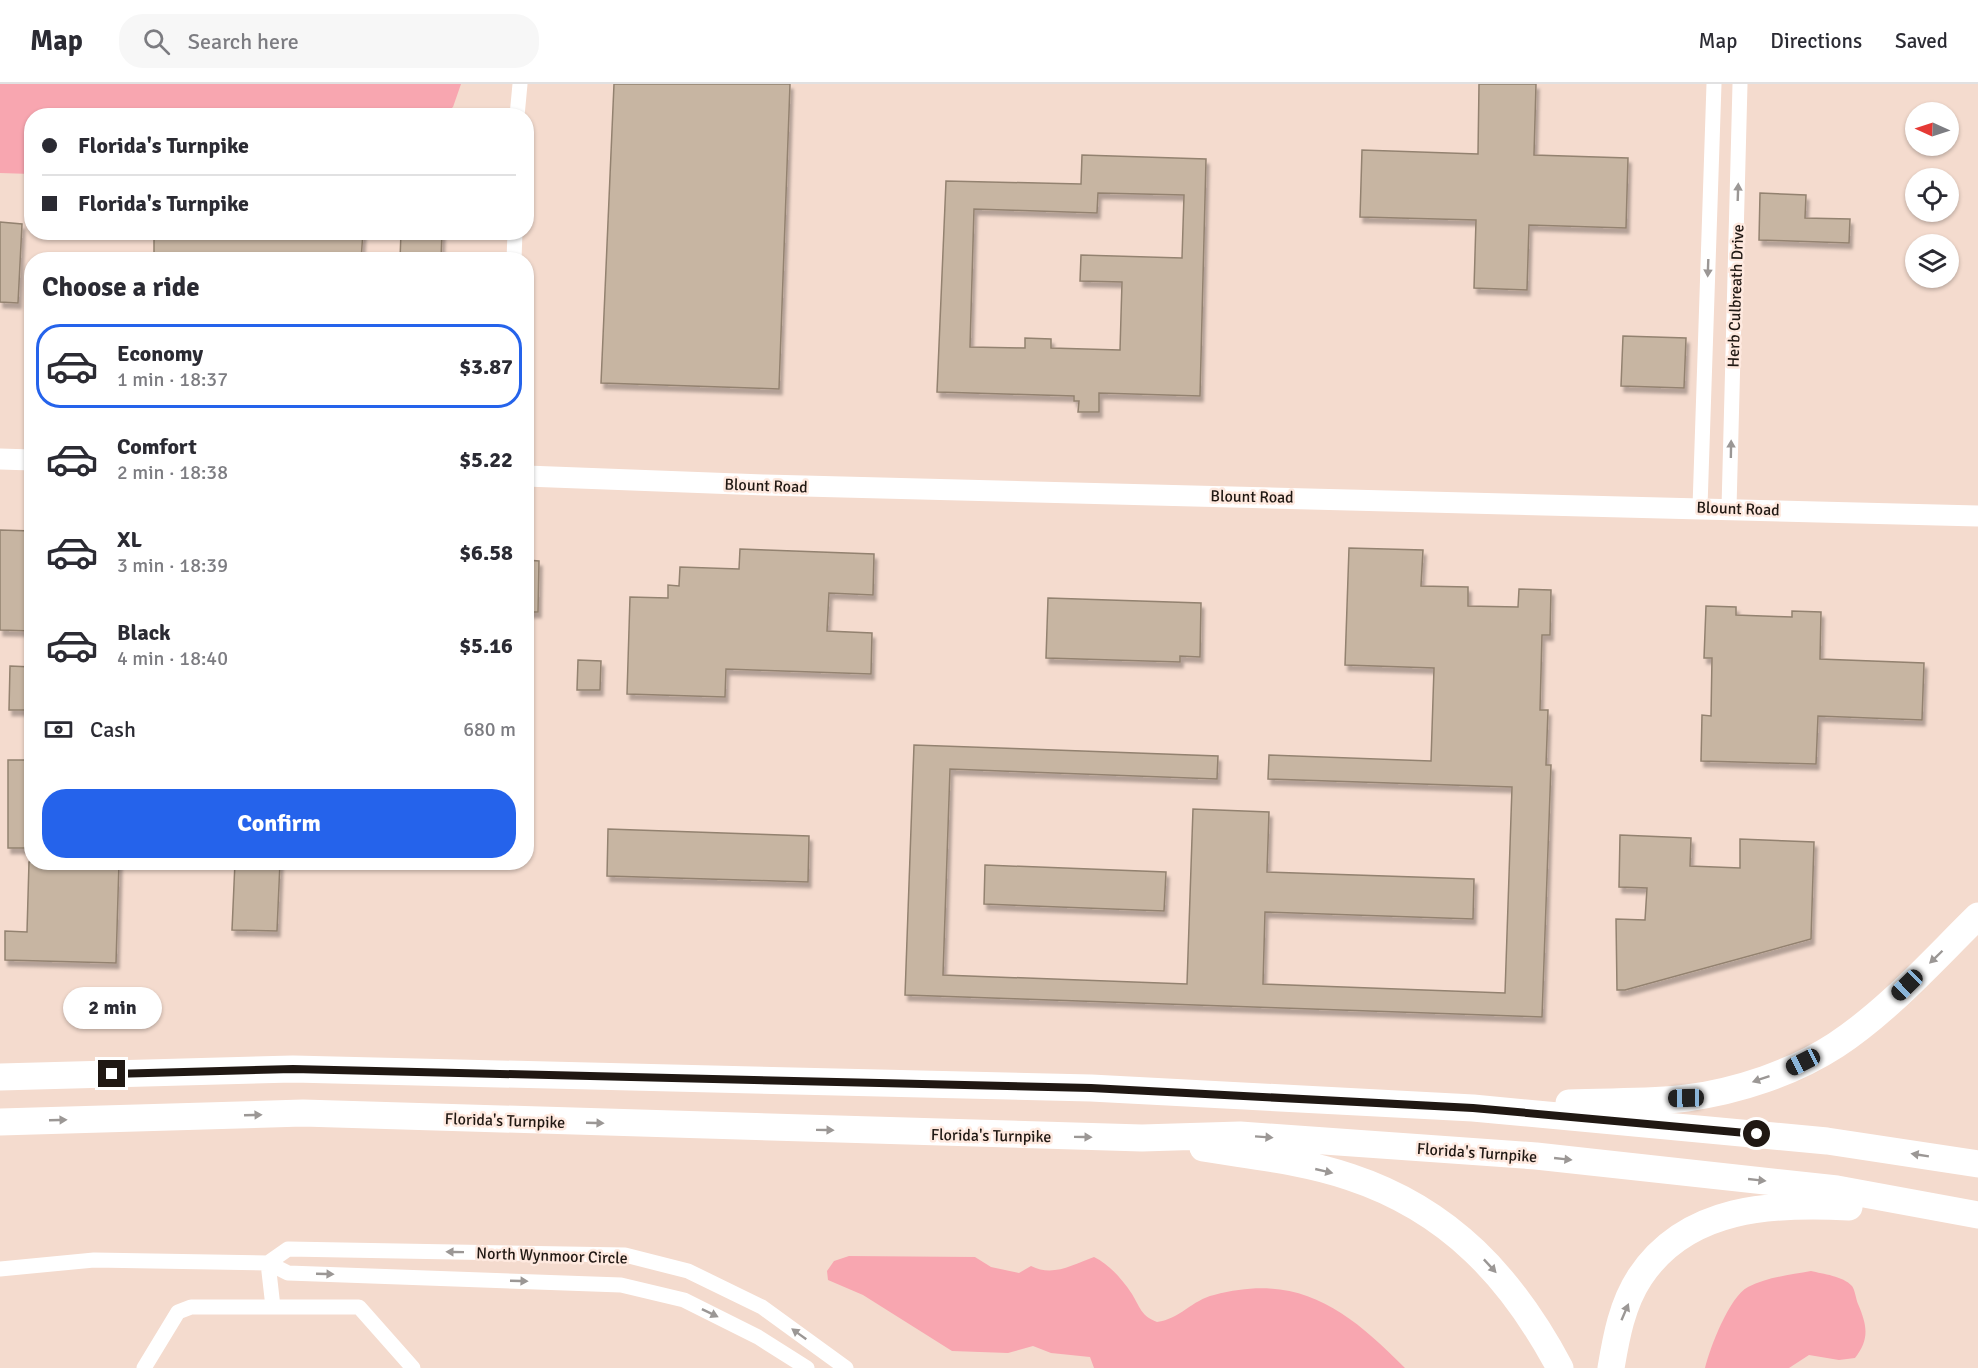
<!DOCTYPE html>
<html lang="en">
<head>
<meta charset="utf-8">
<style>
  body { margin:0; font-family:Signika,sans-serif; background:#f7f7f7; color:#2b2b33; height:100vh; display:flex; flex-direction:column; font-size:22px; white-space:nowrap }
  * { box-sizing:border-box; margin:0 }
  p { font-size:20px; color:#7c7c81 }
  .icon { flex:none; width:33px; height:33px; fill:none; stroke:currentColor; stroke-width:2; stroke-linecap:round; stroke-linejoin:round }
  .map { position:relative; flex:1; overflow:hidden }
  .sheet { position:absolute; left:24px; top:168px; width:510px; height:618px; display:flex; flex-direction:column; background:#fff; border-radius:24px; box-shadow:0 2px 4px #0004 }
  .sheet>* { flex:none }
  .banner { position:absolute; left:24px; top:24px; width:510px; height:132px; border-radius:24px; box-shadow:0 2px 4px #0004; display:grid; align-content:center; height:132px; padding:0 18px; background:#fff }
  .needle { width:39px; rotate:273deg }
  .controls { position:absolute; left:1905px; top:18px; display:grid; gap:12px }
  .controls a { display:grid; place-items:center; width:54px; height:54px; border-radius:50%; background:#fff; box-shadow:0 2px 4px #0004; font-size:30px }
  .end { position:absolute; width:27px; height:27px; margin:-14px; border:8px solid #201813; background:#fff; box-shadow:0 0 0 3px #fff }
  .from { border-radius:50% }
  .bubble { position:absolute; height:42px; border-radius:21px; background:#fff; box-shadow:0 2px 4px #0004; font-size:20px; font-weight:800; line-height:42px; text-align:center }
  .car { position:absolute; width:18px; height:36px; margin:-18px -9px; border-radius:8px; box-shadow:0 0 4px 2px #0007; background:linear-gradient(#222 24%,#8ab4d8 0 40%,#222 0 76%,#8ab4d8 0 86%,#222 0) }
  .banner b { display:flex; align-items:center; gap:21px; height:57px; font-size:22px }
  .banner b+b { border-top:2px solid #e1e1e2 }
  .banner i { width:15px; height:15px; background:#2b2b33 }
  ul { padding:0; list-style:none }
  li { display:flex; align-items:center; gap:18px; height:84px; margin:0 12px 9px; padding:0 6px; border:3px solid transparent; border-radius:24px }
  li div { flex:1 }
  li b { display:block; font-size:22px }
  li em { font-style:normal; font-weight:800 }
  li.on { border-color:#2563eb }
  li>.icon { width:54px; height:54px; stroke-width:1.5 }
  h2 { padding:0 18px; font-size:27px; line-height:72px }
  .pay { display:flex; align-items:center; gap:15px; height:66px; padding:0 18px; font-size:22px }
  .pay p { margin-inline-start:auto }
  .primary-button { display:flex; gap:12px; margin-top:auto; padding:12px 18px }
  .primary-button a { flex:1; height:69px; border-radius:24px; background:#2563eb; color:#fff; font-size:24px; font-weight:800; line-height:69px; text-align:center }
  header { display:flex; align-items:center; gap:36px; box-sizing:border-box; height:84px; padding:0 30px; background:#fff; border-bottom:2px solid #e1e1e2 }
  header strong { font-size:28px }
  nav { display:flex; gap:33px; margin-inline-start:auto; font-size:21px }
  .search { width:420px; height:54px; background:#f7f7f7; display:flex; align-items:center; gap:15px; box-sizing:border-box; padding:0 21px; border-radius:24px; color:#7c7c81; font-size:22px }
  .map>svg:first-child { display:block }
  .water { fill:#f8a6b0 }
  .building { fill:#c7b5a2; stroke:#938270; stroke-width:1.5; fill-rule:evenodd; filter:url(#shadow) }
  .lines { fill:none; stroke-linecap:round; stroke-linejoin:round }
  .street { stroke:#fff; stroke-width:15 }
  .secondary { stroke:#fff; stroke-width:21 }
  .highway { stroke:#fff; stroke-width:27 }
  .oneway { fill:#9b9795 }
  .route { stroke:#201813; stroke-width:8 }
  .labels { text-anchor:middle; stroke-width:5; stroke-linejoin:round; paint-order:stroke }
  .street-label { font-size:16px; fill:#201813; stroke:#fee9df }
</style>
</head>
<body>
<header>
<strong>Map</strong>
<div class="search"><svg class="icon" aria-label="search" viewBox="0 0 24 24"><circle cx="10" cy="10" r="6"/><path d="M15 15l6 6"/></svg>Search here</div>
<nav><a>Map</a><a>Directions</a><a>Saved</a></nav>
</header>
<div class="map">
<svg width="1978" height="1284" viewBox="0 0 1978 1284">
  <defs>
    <filter id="shadow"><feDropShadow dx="3" dy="5.5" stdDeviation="1.5" flood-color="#0004"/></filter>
  </defs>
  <rect width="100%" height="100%" fill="#f4dbce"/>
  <!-- water -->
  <path class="water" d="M0,0H461L453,23L443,31L32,32L31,90L0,89Z
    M849,1172L975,1173L991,1183L1019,1189L1031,1182C1053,1193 1072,1181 1094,1173C1110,1181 1122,1195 1132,1210C1140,1223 1141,1232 1157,1238C1180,1235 1192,1216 1214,1211C1300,1188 1348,1227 1405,1284H1094L1090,1273L1051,1269L1033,1262L1008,1269L952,1267L863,1211L828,1196L827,1187L834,1177Z
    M1811,1187C1823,1190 1843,1192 1852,1202C1855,1206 1856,1215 1858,1220C1867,1241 1870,1255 1855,1274L1839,1276L1809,1271L1789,1284H1705C1710,1264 1729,1213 1748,1203C1767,1193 1790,1191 1811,1187Z"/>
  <!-- building -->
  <path class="building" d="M614,0H790L779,305L601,299Z
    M1479,0H1536L1534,71L1628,74L1626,144L1529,141L1527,206L1474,204L1476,136L1360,133L1362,66L1478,70Z
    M1082,71L1206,75L1200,312L1099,309V328H1078L1079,317H1074V312L937,308L946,97L1081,100ZM1098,109L1184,111L1182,174L1081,171L1080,197L1122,198L1120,266L1051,264V255L1025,254V264L970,263L974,125L1097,129Z
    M1760,109L1806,111L1805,134L1850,135L1849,159L1759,156Z
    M0,138L22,140L18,219L0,218Z
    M154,148H363L361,176H258L154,171Z
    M401,148H442L441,176H400Z
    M1623,252L1686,254L1684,304L1621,302Z
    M0,446L32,447V547L0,546Z
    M1349,464L1423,466L1421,502L1468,503V522L1518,523L1519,505L1551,506L1550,551H1542L1540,626H1548L1546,681H1551L1542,933L905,911L914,661L1218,672L1217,695L950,685L943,891L1187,900L1193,725L1269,728L1267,788L1474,795L1473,835L1265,828L1263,900L1505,909L1512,703L1268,695L1269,671L1431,677L1434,584L1345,581Z
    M740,465L874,470L873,511L829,509L827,547L872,549L871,590L726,585L725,613L627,610L630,513L668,514V501L679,502L680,483L739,485Z
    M526,476L539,477L538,528H526Z
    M1048,514L1201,519L1200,573L1180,572V578L1046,574Z
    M1706,522L1736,523V531L1792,533V527L1821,528L1820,575L1924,579L1922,636L1818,632L1816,680L1701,677L1702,631L1711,632L1712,574H1704Z
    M578,576L601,577L600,606H577Z
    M10,582L32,583V626H9Z
    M8,676H32V764H8Z
    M608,745L809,752L808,798L607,792Z
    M1620,751L1691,754L1690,782L1740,784V755L1814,758L1811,855L1625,906H1617L1616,835L1645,836L1647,804L1619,803Z
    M29,778H119L116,879L5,876V847L27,848Z
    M235,778H280L277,847L232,846Z
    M985,781L1166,788L1164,827L984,820Z"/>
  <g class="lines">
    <!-- street -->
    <path class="street" d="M517,32L520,0
      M514,176L515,148
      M1700,423L1714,0
      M1729,424L1740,0
      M268,1179L288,1165L625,1171L688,1187L762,1223L846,1284
      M268,1179L273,1223
      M0,1185L94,1176L268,1179L288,1189L621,1201L684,1216L758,1253L807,1284
      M144,1284L178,1228L191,1223H359L413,1284"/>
    <!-- secondary -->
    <path class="secondary" d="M0,375L32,376
      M526,392L765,401L1978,432"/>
    <!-- highway -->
    <path class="highway" d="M0,993L293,985L1091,1004L1473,1024L1827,1057L1978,1080
      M1569,1019C1607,1017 1649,1019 1687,1014C1738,1007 1793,989 1836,961C1889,926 1933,876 1978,832
      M0,1038L303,1029L1142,1054L1240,1051L1536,1072L1837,1105L1978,1131
      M1203,1064C1251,1072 1304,1077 1350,1093C1450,1126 1512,1194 1560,1284
      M1611,1284C1616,1254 1622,1220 1640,1193C1687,1122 1773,1119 1849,1123"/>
  </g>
  <!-- one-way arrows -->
  <defs><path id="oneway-solid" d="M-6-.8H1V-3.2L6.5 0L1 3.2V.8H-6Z" transform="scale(1.5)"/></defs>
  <g class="oneway">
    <use href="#oneway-solid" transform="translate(1738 108) rotate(-88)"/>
    <use href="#oneway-solid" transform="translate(1708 184) rotate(92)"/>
    <use href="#oneway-solid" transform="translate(1731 365) rotate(-89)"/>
    <use href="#oneway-solid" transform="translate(1936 873) rotate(136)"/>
    <use href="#oneway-solid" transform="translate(1761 995) rotate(161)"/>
    <use href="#oneway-solid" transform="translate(253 1031) rotate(-2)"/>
    <use href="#oneway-solid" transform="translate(58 1036) rotate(-2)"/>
    <use href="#oneway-solid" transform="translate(595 1039) rotate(2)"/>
    <use href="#oneway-solid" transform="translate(825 1046) rotate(1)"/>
    <use href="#oneway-solid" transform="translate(1083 1053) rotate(1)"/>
    <use href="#oneway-solid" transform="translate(1264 1053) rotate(4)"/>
    <use href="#oneway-solid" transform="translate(1920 1071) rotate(-171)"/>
    <use href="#oneway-solid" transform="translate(1563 1075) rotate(6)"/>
    <use href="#oneway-solid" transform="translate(1324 1087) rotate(13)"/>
    <use href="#oneway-solid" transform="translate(1757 1096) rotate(6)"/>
    <use href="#oneway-solid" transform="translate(455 1168) rotate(-179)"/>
    <use href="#oneway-solid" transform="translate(1490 1182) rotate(47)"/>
    <use href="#oneway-solid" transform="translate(325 1190) rotate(2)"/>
    <use href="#oneway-solid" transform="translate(519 1197) rotate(2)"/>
    <use href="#oneway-solid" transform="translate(1625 1228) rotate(-67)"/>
    <use href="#oneway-solid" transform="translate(710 1229) rotate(26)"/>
    <use href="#oneway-solid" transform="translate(799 1250) rotate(-144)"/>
  </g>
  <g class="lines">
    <!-- route -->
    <path class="route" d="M112,990L293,985L1091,1004L1473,1024L1757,1050"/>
  </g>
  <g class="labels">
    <!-- street labels -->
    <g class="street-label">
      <text transform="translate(1735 212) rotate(-88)" y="6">Herb Culbreath Drive</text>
      <text transform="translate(766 401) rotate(2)" y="6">Blount Road</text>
      <text transform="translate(1252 412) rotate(1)" y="6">Blount Road</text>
      <text transform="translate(1738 424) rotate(2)" y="6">Blount Road</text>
      <text transform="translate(505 1036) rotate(2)" y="6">Florida's Turnpike</text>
      <text transform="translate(991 1051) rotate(1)" y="6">Florida's Turnpike</text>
      <text transform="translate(1477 1068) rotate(4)" y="6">Florida's Turnpike</text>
      <text transform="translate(552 1171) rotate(2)" y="6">North Wynmoor Circle</text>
    </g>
  </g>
</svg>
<div class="controls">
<a><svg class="needle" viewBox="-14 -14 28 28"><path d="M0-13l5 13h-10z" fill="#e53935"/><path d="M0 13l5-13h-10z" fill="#7c7c81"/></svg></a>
<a><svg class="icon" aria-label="locate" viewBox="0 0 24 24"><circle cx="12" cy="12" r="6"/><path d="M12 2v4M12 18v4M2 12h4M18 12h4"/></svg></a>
<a><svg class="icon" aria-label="layers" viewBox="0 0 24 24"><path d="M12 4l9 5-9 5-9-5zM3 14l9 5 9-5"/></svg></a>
</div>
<i class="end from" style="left:1757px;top:1050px"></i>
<i class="end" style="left:112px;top:990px"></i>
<div class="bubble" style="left:63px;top:903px;width:99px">2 min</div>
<i class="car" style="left:1907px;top:901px;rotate:226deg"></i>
<i class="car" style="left:1803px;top:978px;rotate:243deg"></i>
<i class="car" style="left:1686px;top:1014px;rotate:269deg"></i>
<div class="banner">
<b><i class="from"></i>Florida's Turnpike</b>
<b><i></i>Florida's Turnpike</b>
</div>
<section class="sheet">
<h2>Choose a ride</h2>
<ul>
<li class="on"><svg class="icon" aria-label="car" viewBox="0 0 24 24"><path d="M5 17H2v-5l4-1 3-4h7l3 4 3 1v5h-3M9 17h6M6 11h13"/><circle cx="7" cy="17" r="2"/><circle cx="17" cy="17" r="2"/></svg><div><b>Economy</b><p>1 min · 18:37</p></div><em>$3.87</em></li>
<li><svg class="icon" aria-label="car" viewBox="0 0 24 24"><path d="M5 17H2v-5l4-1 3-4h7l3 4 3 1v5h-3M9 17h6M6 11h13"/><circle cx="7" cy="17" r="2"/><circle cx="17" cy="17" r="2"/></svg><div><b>Comfort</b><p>2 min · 18:38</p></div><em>$5.22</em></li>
<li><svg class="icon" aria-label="car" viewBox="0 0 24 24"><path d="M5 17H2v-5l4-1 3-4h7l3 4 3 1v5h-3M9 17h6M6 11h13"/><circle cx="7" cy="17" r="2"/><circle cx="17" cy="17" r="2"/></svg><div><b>XL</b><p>3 min · 18:39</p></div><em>$6.58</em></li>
<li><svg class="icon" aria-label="car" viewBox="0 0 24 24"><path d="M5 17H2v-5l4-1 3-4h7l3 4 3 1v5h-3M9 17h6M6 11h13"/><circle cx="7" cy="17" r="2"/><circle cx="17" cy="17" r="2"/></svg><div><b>Black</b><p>4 min · 18:40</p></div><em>$5.16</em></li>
</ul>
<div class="pay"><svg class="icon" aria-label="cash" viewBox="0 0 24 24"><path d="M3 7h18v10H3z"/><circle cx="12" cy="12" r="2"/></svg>Cash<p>680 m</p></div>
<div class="primary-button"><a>Confirm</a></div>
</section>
</div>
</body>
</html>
